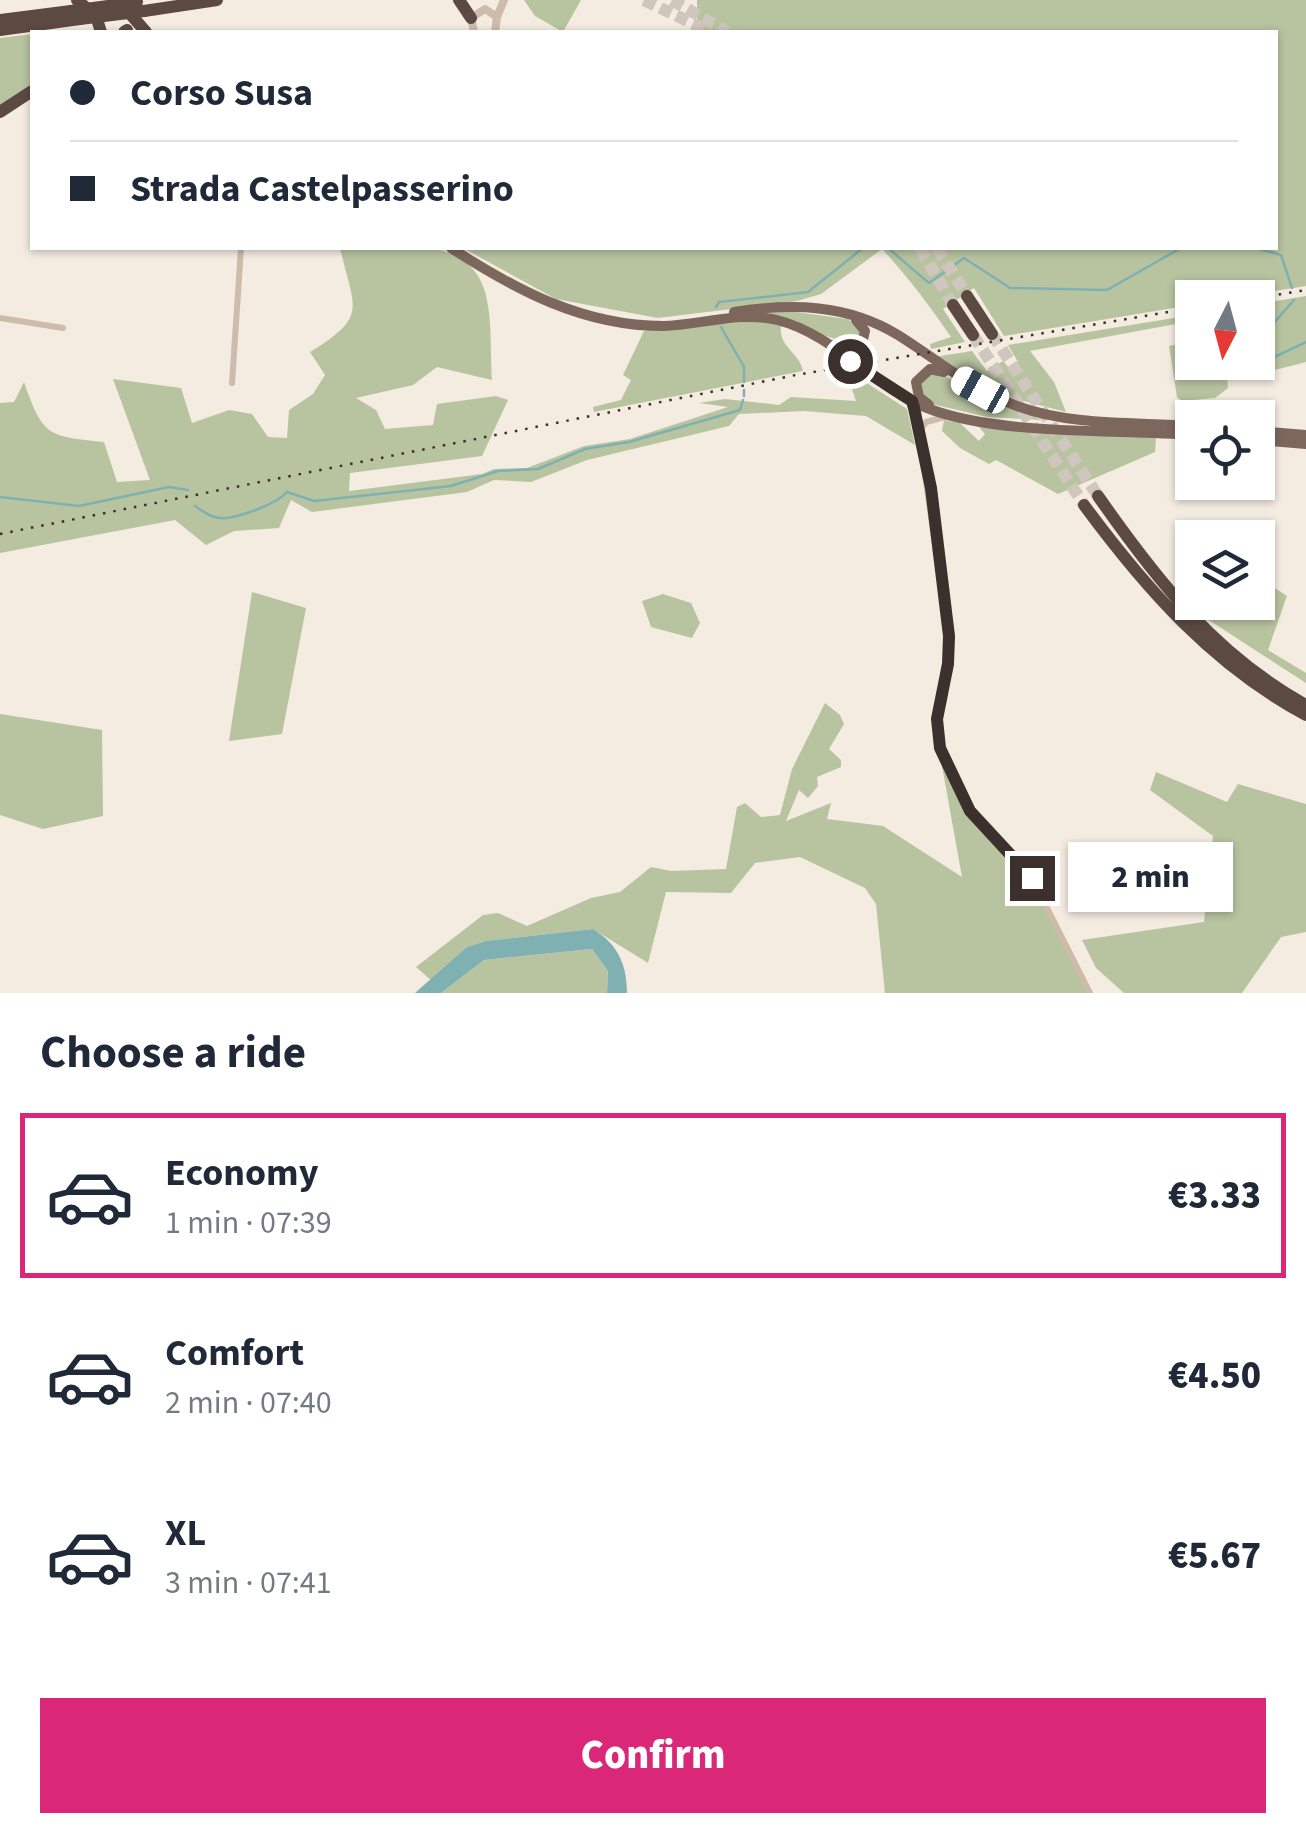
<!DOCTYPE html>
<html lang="en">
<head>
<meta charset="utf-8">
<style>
  body { margin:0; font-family:"Source Sans 3",sans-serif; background:#f6f6f7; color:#1f2937; height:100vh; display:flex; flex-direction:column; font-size:38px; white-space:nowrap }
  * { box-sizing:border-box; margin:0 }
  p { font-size:32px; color:#747a83 }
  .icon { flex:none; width:55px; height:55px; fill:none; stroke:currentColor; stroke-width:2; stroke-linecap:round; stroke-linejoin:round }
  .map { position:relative; height:993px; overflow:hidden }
  .side { display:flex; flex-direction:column; background:#fff; flex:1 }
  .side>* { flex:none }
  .top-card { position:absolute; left:30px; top:30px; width:1248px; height:220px; border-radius:0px; box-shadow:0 2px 8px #0004; display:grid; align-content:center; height:220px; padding:0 40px; background:#fff }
  .needle { width:65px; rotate:186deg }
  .controls { position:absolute; left:1175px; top:280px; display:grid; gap:20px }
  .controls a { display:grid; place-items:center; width:100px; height:100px; border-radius:0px; background:#fff; box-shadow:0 2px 8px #0004; font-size:50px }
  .end { position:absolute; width:45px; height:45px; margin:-22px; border:12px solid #3b302b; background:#fff; box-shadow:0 0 0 5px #fff }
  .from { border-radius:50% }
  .bubble { position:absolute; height:70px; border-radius:0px; background:#fff; box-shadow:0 2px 8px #0004; font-size:32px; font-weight:800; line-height:70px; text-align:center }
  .car { position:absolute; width:30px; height:60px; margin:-30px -15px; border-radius:12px; box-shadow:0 0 8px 2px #0007; background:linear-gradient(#fff 24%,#345 0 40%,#fff 0 76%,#345 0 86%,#fff 0) }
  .top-card b { display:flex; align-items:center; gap:35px; height:95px; font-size:38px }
  .top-card b+b { border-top:2px solid #e0e1e3 }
  .top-card i { width:25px; height:25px; background:#1f2937 }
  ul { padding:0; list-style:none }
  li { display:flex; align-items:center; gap:30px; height:165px; margin:0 20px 15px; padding:0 20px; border:5px solid transparent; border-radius:0px }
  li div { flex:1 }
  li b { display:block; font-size:38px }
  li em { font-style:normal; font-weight:800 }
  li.active { border-color:#db2777 }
  li>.icon { width:90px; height:90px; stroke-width:1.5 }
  h2 { padding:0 40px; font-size:45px; line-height:120px }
  .button { display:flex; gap:20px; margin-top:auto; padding:20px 40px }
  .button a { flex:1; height:115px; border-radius:0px; background:#db2777; color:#fff; font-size:40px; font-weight:800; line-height:115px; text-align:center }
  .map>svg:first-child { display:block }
  .green { fill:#b8c4a0 }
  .water { fill:#7fb0b2 }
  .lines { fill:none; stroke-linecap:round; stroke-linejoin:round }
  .stream { stroke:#7fb0b2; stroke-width:2.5 }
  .motorway-tunnel { stroke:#cfc6bd; stroke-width:12; stroke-dasharray:12 6; stroke-linecap:butt }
  .minor { stroke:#cdbbac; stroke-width:6 }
  .tertiary { stroke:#cdbbac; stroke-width:8 }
  .primary { stroke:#7d675c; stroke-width:10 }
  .motorway { stroke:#5c4a42; stroke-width:12 }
  .rail { stroke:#3b302b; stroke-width:2.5; stroke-dasharray:2.5 8; stroke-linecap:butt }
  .motorway-bridge { stroke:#5c4a42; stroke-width:12 }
  .route { stroke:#3b302b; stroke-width:12 }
</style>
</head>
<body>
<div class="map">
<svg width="1306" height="993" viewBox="0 0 1306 993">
  <rect width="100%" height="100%" fill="#f4ebe1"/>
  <!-- green -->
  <path class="green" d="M524,0H581L563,32L535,16Z
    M697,0H1306V286L1236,297L1192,298V305L1004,336L974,288L943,309L965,342L931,349L930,344L951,337C930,306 908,277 882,249L821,294L797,301L658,318L556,299L463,248H1275V32H697Z
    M32,34V84L0,106V38Z
    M340,248C385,247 463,233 483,286C493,312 490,352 492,380L437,367L413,385L356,398L376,410L385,429L433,425L437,404L496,396L508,400L482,456L350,473L349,491L482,474L494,469L527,468L584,446L630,439L728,407L699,403L725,399L779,405L791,397L856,401L848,377L862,380L907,409L915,445L866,416L804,411L739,414L729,426L587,460L531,482L494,480L467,492L312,512L291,500L279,528L234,531L206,545L175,520L0,553V403L14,402L24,382C43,437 48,436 104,442L117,482L150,480L113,379L181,388L192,423L229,410L252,414L268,437L287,438L289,410L313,394L325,375L310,352C369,316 354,309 340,248Z
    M1306,296V362L1235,380L1233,374L1227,375L1228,388L1215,398L1182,401L1177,397L1169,346L1192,341V362H1258V304Z
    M772,309L848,319L862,332L856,347L770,315Z
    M1192,315V321L1030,351L1054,382L1066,412L1004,396L934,357L972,351L987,371L1003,361L1009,368L1018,362L1008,345Z
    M757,321L781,325C778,348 800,352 803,371L594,412L593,407L621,400L631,380L623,375L644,331Z
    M939,373L980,396L1043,420L987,417L932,404L924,399L919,384L927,374Z
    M944,420L960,423L979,441L985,434L979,427L1156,438L1155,452L1058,494L996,460L989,464L960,448L942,431Z
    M1258,577L1287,596L1268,650L1306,673V683L1201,615L1206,603L1258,602Z
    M252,592L306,608L282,734L229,741Z
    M663,594L691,603L700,623L692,638L651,627L642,601Z
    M825,703L840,715L844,724L829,749L841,760V767L817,777L818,786L808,798L799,790L786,821L831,803L827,819L883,826L962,877L942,766L951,767L963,799L1032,880L1089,993H885L876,904L865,888L800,857L755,863L731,893L666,892L648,963L593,929L486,941L467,947L432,981L416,967L483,915L498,913L527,926L591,898L620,892L651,867L671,871L726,869L737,807L745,803L761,817L780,815L792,769Z
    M0,714L102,730L103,816L43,829L0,815Z
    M1156,772L1227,802L1238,784L1306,804V932L1281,937L1242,993H1124L1096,968L1082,940L1204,922L1213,836L1150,790Z
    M592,949L608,971L607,993H441L484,960Z"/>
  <!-- water -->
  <path class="water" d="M593,929C618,944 627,965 627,993H607L608,971L592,949L484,960L441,993H415L467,947L486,941Z"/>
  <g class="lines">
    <!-- stream -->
    <path class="stream" d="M888,248L929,283L964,258L1010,288L1107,290L1181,248
      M1256,248L1281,255L1292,288
      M716,307L719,302L808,292L863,248
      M721,327L744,367V382
      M1258,341L1294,300
      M1258,353L1262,363L1306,342
      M744,396V390
      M0,497L79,506L169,487L188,490
      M195,506C204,512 214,520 226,518C242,516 277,504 287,492L314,501L451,486L498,471L538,469L585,449L629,442L740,410L743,400"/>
    <!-- motorway-tunnel -->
    <path class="motorway-tunnel" d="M644,0L710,32
      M672,0L727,32
      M920,248L953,305
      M937,248L967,296
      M992,334L1098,496
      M973,335L1084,505"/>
    <!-- minor -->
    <path class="minor" d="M0,318L63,328
      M232,383L241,248
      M912,403L919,432L926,422L945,417
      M919,432L950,651L937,719L940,748L970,811L1032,878L1090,993"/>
    <!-- tertiary -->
    <path class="tertiary" d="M497,17L504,0
      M474,32L471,18L485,9L497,17L495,32"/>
    <!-- primary -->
    <path class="primary" d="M451,248C516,290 583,326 663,326C700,325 739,311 777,320C834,334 873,387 927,408C998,436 1114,429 1192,435
      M734,312C792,303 847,304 898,335C938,360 972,390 1017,406C1071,426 1136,422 1192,426
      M836,344L849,350L862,344L865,331L856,320
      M929,405L919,397L916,382L930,369L944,372
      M1258,431L1306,435
      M1258,440L1306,444"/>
    <!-- motorway -->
    <path class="motorway" d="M77,0L96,16L101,32
      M459,0L471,18
      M125,8L146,32
      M144,11L217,0
      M0,20L71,11
      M0,30L80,19
      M124,32L127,30
      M0,112L32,91
      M967,296L992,334
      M953,305L973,335
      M1098,496C1156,579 1215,655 1306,705
      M1084,505C1146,589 1213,665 1306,715"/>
    <!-- rail -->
    <path class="rail" d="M1258,298L1306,290
      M0,534L796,375L1192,308"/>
    <!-- motorway-bridge -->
    <path class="motorway-bridge" d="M71,11L137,2
      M80,19L144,11"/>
  </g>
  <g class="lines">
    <!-- route -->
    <path class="route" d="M850,361L912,401L914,408L931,488L949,636L948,664L937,719L940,748L970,811L1032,878"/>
  </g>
</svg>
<div class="controls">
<a><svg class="needle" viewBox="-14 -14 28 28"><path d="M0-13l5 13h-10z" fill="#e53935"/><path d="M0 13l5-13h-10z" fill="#747a83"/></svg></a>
<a><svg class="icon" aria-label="locate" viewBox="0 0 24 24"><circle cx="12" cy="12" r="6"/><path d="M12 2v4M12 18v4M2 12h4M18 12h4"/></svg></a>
<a><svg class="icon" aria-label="layers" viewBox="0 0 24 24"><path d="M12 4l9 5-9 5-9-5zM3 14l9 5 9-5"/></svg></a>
</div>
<i class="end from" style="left:850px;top:361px"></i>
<i class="end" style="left:1032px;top:878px"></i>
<div class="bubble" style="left:1068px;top:842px;width:165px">2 min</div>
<i class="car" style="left:980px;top:390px;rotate:299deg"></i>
<div class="top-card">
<b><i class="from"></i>Corso Susa</b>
<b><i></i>Strada Castelpasserino</b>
</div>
</div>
<section class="side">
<h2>Choose a ride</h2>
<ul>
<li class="active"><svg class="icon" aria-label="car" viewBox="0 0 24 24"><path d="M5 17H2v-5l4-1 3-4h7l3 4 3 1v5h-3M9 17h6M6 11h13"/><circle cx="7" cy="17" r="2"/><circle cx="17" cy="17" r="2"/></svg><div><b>Economy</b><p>1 min · 07:39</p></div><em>€3.33</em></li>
<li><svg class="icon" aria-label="car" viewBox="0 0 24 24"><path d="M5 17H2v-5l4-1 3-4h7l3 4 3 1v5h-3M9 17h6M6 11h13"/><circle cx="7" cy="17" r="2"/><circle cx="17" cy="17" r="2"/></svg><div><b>Comfort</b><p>2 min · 07:40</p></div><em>€4.50</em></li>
<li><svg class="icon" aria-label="car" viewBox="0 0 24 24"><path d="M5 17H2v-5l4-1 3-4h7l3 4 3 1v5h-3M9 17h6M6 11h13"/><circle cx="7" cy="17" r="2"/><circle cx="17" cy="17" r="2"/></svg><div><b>XL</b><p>3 min · 07:41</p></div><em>€5.67</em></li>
</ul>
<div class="button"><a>Confirm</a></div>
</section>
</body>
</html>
